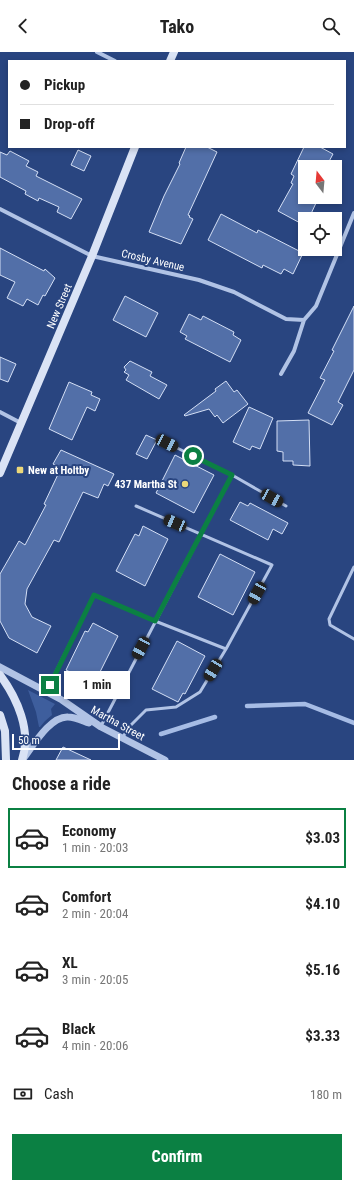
<!DOCTYPE html>
<html lang="en">
<head>
<meta charset="utf-8">
<style>
  body { margin:0; font-family:"Roboto Condensed",sans-serif; background:#f6f6f6; color:#222; height:100vh; display:flex; flex-direction:column; font-size:15px; white-space:nowrap }
  * { box-sizing:border-box; margin:0 }
  p { font-size:13px; color:#767676 }
  .icon { flex:none; width:22px; height:22px; fill:none; stroke:currentColor; stroke-width:2; stroke-linecap:round; stroke-linejoin:round }
  .map { position:relative; height:708px; overflow:hidden }
  .sheet { display:flex; flex-direction:column; background:#fff; flex:1 }
  .sheet>* { flex:none }
  .top-card { position:absolute; left:8px; top:8px; width:338px; height:88px; border-radius:0px; box-shadow:0 2px 6px #0003; display:grid; align-content:center; height:88px; padding:0 12px; background:#fff }
  .needle { width:26px; rotate:344deg }
  .controls { position:absolute; left:298px; top:108px; display:grid; gap:8px }
  .controls a { display:grid; place-items:center; width:44px; height:44px; border-radius:0px; background:#fff; box-shadow:0 2px 6px #0003; font-size:20px }
  .scale { position:absolute; left:12px; bottom:10px; width:108px; box-sizing:border-box; padding-left:4px; border:2px solid #fff; border-top:0; font-size:11px; line-height:14px; white-space:nowrap; color:#fff; -webkit-text-stroke:3px #294580; paint-order:stroke }
  .end { position:absolute; width:18px; height:18px; margin:-9px; border:5px solid #0b8043; background:#fff; box-shadow:0 0 0 2px #fff }
  .from { border-radius:50% }
  .bubble { position:absolute; height:28px; border-radius:0px; background:#fff; box-shadow:0 2px 6px #0003; font-size:13px; font-weight:700; line-height:28px; text-align:center }
  .car { position:absolute; width:12px; height:24px; margin:-12px -6px; border-radius:5px; box-shadow:0 0 3px 1px #0007; background:linear-gradient(#222 24%,#8ab4d8 0 40%,#222 0 76%,#8ab4d8 0 86%,#222 0) }
  .top-card b { display:flex; align-items:center; gap:14px; height:38px; font-size:15px }
  .top-card b+b { border-top:1px solid #e0e0e0 }
  .top-card i { width:10px; height:10px; background:#222 }
  ul { padding:0; list-style:none }
  li { display:flex; align-items:center; gap:12px; height:60px; margin:0 8px 6px; padding:0 4px; border:2px solid transparent; border-radius:0px }
  li div { flex:1 }
  li b { display:block; font-size:15px }
  li em { font-style:normal; font-weight:700 }
  li.on { border-color:#0b8043 }
  li>.icon { width:36px; height:36px; stroke-width:1.5 }
  h2 { padding:0 12px; font-size:18px; line-height:48px }
  .pay { display:flex; align-items:center; gap:10px; height:44px; padding:0 12px; font-size:15px }
  .pay p { margin-inline-start:auto }
  .action { display:flex; gap:8px; margin-top:auto; padding:8px 12px }
  .action a { flex:1; height:46px; border-radius:0px; background:#0b8043; color:#fff; font-size:16px; font-weight:700; line-height:46px; text-align:center }
  header { display:flex; justify-content:space-between; align-items:center; height:52px; padding:0 12px; background:#fff; font-size:18px; font-weight:700 }
  .map>svg:first-child { display:block }
  .green { fill:#3e5e9d }
  .lines { fill:none; stroke-linecap:round; stroke-linejoin:round }
  .stream { stroke:#a6bce5; stroke-width:4.5 }
  .building { fill:#526fa8; stroke:#d4dff5 }
  .service { stroke:#b1c3e5; stroke-width:3 }
  .minor { stroke:#b1c3e5; stroke-width:4 }
  .tertiary { stroke:#b1c3e5; stroke-width:7 }
  .secondary { stroke:#dae3f5; stroke-width:8 }
  .route { stroke:#0b8043; stroke-width:5 }
  .poi-dot { fill:#ecd879; stroke:#294580; stroke-width:1.5 }
  .labels { text-anchor:middle; stroke-width:4; stroke-linejoin:round; paint-order:stroke }
  .street-label { font-size:11px; fill:#fff; stroke:#294580 }
  .poi-label { font-size:11px; font-weight:bold; fill:#fff; stroke:#294580; text-anchor:start }
</style>
</head>
<body>
<header><svg class="icon" aria-label="back" viewBox="0 0 24 24"><path d="M15 5l-7 7 7 7"/></svg>Tako<svg class="icon" aria-label="search" viewBox="0 0 24 24"><circle cx="10" cy="10" r="6"/><path d="M15 15l6 6"/></svg></header>
<div class="map">
<svg width="354" height="708" viewBox="0 0 354 708">
  <rect width="100%" height="100%" fill="#294580"/>
  <!-- green -->
  <path class="green" d="M28,638L55,652L51,657L52,663L45,669L40,675H39L36,660Z"/>
  <g class="lines">
    <!-- stream -->
    <path class="stream" d="M247,654L305,652L354,671
      M161,682L215,665"/>
  </g>
  <!-- building -->
  <path class="building" d="M186,95H207L217,100L188,163L190,164L189,165L193,167L181,192L149,180L164,144L180,112L179,111Z
    M304,95H320L333,102L326,115H305V145L316,151L310,164L306,163L302,172L278,159L293,132L291,131L294,124L291,122Z
    M78,98L91,104L84,119L71,113Z
    M10,99L29,109L26,114L38,120L36,124L82,147L71,167L57,160L59,155L39,146L38,149L25,142L26,139L0,125V100L7,103Z
    M221,162L257,181L258,178L303,201L293,222L284,217L281,222L263,213L262,216L208,188Z
    M0,196L44,219L45,217L55,226L45,244L43,243L38,253L27,247L23,254L7,246L15,230L0,223Z
    M125,244L158,261L146,285L113,268Z
    M354,254V318L338,350L343,353L332,373L308,361L325,328L320,326L334,299L332,298Z
    M189,262L201,268L203,264L234,280L233,283L241,288L230,310L185,287L187,284L180,280Z
    M0,305L16,312L8,330L0,327Z
    M130,309L152,320L150,324L167,333L159,347L126,328L129,323L124,320L126,318L124,315Z
    M226,329L234,340L237,338L248,352L223,371L217,363L215,365L209,357L185,364L184,363L216,339L215,337Z
    M69,330L92,340L91,343L100,347L95,359L87,355L72,388L49,377Z
    M249,355L273,366L260,397L252,394L250,398L233,390Z
    M309,368L310,414L293,413V409H283V400L277,399V369Z
    M146,383L157,388L147,407L136,402Z
    M61,398L114,422L108,434L104,432L98,446L83,440L59,490L54,488L27,537L25,552L32,565L51,574L37,601L9,586L0,569V522L19,489L25,493L46,453L44,452L61,416L53,412Z
    M175,403L214,423L194,461L156,441Z
    M240,450L248,454L250,451L288,471L282,482L273,477L268,488L230,468Z
    M143,474L168,487L145,534L116,519L135,482L139,484Z
    M220,502L255,520L233,563L198,545Z
    M93,571L118,584L94,632L66,618L85,579L88,580Z
    M177,589L205,604L185,642L183,641L178,650L152,637Z
    M63,695L91,708H56Z"/>
  <g class="lines">
    <!-- service -->
    <path class="service" d="M167,391L232,423L286,454
      M354,515L329,567L330,573L354,587
      M46,640L94,543L155,569L226,597
      M101,674L232,423
      M123,685L129,675L146,658L176,655L200,640L226,597L272,513L136,454"/>
    <!-- minor -->
    <path class="minor" d="M97,0L115,9
      M0,157L92,204L199,228L234,240L286,267L304,268
      M281,322L294,299L304,268L316,254L354,161
      M0,360L21,371"/>
    <!-- tertiary -->
    <path class="tertiary" d="M0,615L62,648L101,675L165,708
      M23,707C33,694 50,664 68,665C75,665 83,669 89,671"/>
    <!-- secondary -->
    <path class="secondary" d="M170,9L174,0
      M0,421L92,204L135,95
      M0,623C17,646 32,679 22,708
      M0,663L5,679L6,708"/>
  </g>
  <g class="lines">
    <!-- route -->
    <path class="route" d="M50,633L94,543L155,569L232,423L193,404"/>
  </g>
  <!-- markers -->
  <g class="poi-dot">
    <rect x="16" y="414" width="8" height="8" rx="2"/>
    <circle cx="185" cy="432" r="4"/>
  </g>
  <g class="labels">
    <!-- street labels -->
    <g class="street-label">
      <text transform="translate(153 208) rotate(13)" y="4">Crosby Avenue</text>
      <text transform="translate(59 254) rotate(-67)" y="4">New Street</text>
      <text transform="translate(118 671) rotate(29)" y="4">Martha Street</text>
    </g>
    <!-- poi labels -->
    <g class="poi-label">
      <text x="28" y="422">New at Holtby</text>
      <text x="177" y="436" text-anchor="end">437 Martha St</text>
    </g>
  </g>
</svg>
<div class="controls">
<a><svg class="needle" viewBox="-14 -14 28 28"><path d="M0-13l5 13h-10z" fill="#e53935"/><path d="M0 13l5-13h-10z" fill="#767676"/></svg></a>
<a><svg class="icon" aria-label="locate" viewBox="0 0 24 24"><circle cx="12" cy="12" r="6"/><path d="M12 2v4M12 18v4M2 12h4M18 12h4"/></svg></a>
</div>
<div class="scale">50 m</div>
<i class="end from" style="left:193px;top:404px"></i>
<i class="end" style="left:50px;top:633px"></i>
<div class="bubble" style="left:64px;top:619px;width:66px">1 min</div>
<i class="car" style="left:167px;top:391px;rotate:117deg"></i>
<i class="car" style="left:272px;top:446px;rotate:119deg"></i>
<i class="car" style="left:175px;top:471px;rotate:293deg"></i>
<i class="car" style="left:257px;top:541px;rotate:209deg"></i>
<i class="car" style="left:141px;top:596px;rotate:208deg"></i>
<i class="car" style="left:213px;top:618px;rotate:211deg"></i>
<div class="top-card">
<b><i class="from"></i>Pickup</b>
<b><i></i>Drop-off</b>
</div>
</div>
<section class="sheet">
<h2>Choose a ride</h2>
<ul>
<li class="on"><svg class="icon" aria-label="car" viewBox="0 0 24 24"><path d="M5 17H2v-5l4-1 3-4h7l3 4 3 1v5h-3M9 17h6M6 11h13"/><circle cx="7" cy="17" r="2"/><circle cx="17" cy="17" r="2"/></svg><div><b>Economy</b><p>1 min · 20:03</p></div><em>$3.03</em></li>
<li><svg class="icon" aria-label="car" viewBox="0 0 24 24"><path d="M5 17H2v-5l4-1 3-4h7l3 4 3 1v5h-3M9 17h6M6 11h13"/><circle cx="7" cy="17" r="2"/><circle cx="17" cy="17" r="2"/></svg><div><b>Comfort</b><p>2 min · 20:04</p></div><em>$4.10</em></li>
<li><svg class="icon" aria-label="car" viewBox="0 0 24 24"><path d="M5 17H2v-5l4-1 3-4h7l3 4 3 1v5h-3M9 17h6M6 11h13"/><circle cx="7" cy="17" r="2"/><circle cx="17" cy="17" r="2"/></svg><div><b>XL</b><p>3 min · 20:05</p></div><em>$5.16</em></li>
<li><svg class="icon" aria-label="car" viewBox="0 0 24 24"><path d="M5 17H2v-5l4-1 3-4h7l3 4 3 1v5h-3M9 17h6M6 11h13"/><circle cx="7" cy="17" r="2"/><circle cx="17" cy="17" r="2"/></svg><div><b>Black</b><p>4 min · 20:06</p></div><em>$3.33</em></li>
</ul>
<div class="pay"><svg class="icon" aria-label="cash" viewBox="0 0 24 24"><path d="M3 7h18v10H3z"/><circle cx="12" cy="12" r="2"/></svg>Cash<p>180 m</p></div>
<div class="action"><a>Confirm</a></div>
</section>
</body>
</html>
